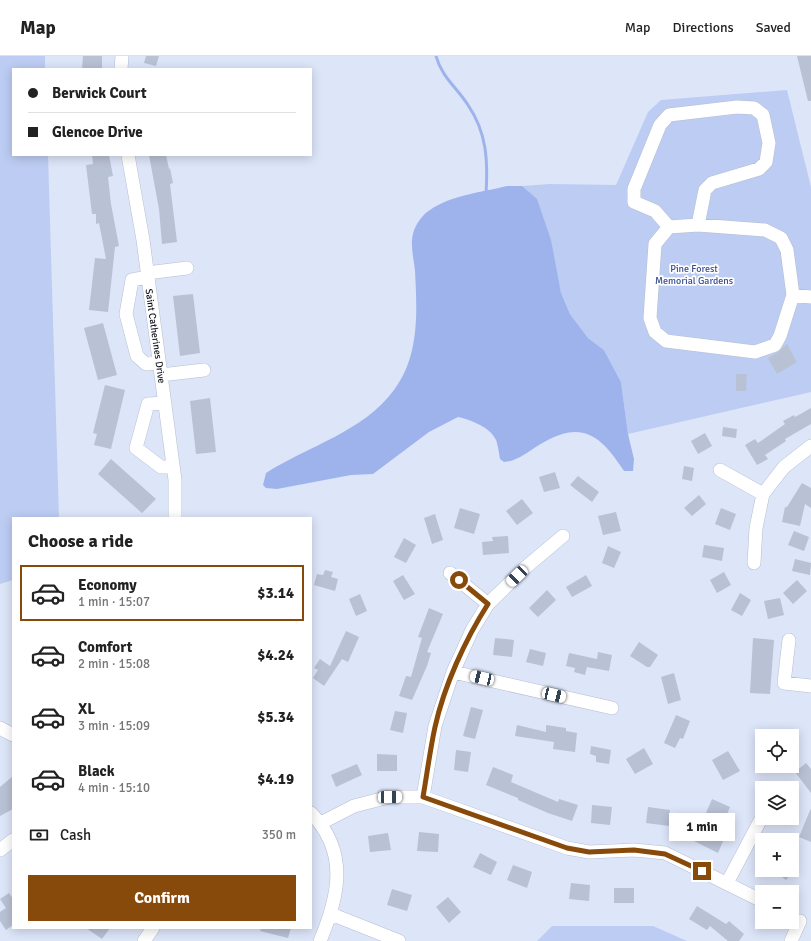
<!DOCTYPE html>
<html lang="en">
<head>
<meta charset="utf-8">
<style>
  body { margin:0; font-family:Signika,sans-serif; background:#f2f2f2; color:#222; height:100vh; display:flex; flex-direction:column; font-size:15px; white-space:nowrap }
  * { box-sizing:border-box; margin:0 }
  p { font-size:13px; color:#767676 }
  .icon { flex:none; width:22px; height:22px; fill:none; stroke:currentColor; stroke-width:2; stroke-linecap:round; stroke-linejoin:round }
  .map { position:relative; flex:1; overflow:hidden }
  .side { position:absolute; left:12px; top:461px; width:300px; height:412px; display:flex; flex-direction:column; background:#fff; border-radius:0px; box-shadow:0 2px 10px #0003 }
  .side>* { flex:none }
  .hud { position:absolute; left:12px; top:12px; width:300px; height:88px; border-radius:0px; box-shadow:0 2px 10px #0003; display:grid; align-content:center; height:88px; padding:0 16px; background:#fff }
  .controls { position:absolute; left:755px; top:673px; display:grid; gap:8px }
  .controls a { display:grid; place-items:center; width:44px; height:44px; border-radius:0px; background:#fff; box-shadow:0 2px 10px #0003; font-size:20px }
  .end { position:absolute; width:18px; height:18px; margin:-9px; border:5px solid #884a0b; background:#fff; box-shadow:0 0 0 2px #fff }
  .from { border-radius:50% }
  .bubble { position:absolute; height:28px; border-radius:0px; background:#fff; box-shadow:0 2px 10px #0003; font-size:13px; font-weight:800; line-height:28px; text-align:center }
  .car { position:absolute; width:12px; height:24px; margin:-12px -6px; border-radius:5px; box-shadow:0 0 3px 1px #0007; background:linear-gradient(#fff 24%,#345 0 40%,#fff 0 76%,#345 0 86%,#fff 0) }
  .hud b { display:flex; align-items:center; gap:14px; height:38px; font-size:15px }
  .hud b+b { border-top:1px solid #e0e0e0 }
  .hud i { width:10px; height:10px; background:#222 }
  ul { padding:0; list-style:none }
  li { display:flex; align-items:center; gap:12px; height:56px; margin:0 8px 6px; padding:0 8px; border:2px solid transparent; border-radius:0px }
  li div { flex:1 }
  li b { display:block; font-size:15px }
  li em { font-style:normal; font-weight:800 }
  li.current { border-color:#884a0b }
  li>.icon { width:36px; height:36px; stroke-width:1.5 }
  h2 { padding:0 16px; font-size:18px; line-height:48px }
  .pay { display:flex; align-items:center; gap:10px; height:44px; padding:0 16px; font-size:15px }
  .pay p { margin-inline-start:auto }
  .button { display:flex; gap:8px; margin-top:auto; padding:8px 16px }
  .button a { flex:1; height:46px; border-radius:0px; background:#884a0b; color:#fff; font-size:16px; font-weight:800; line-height:46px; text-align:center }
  header { display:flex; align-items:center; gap:24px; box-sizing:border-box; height:56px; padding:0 20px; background:#fff; border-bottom:1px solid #e0e0e0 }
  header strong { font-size:19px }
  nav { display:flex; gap:22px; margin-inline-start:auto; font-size:14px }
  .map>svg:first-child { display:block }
  .green { fill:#bdccf3 }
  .water { fill:#9eb3ec }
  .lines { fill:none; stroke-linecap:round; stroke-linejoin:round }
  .stream { stroke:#9eb3ec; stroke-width:3 }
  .building { fill:#b9c1d4 }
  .minor-casing { stroke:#b6bed1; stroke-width:14 }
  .minor { stroke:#fff; stroke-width:13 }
  .route { stroke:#884a0b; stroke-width:5 }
  .labels { text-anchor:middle; stroke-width:3.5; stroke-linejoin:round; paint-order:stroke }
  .park-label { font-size:10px; fill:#384d92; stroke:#fff }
  .street-label { font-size:10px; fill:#0f1219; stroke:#fff }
</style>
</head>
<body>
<header>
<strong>Map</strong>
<nav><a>Map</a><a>Directions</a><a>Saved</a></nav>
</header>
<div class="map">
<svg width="811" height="885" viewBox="0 0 811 885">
  <rect width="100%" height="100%" fill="#dde5f9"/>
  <!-- green -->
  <path class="green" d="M0,0H45V13H13V99H48L59,462H13V524L0,528Z
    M787,34L811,131V336L628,378L621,326L604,294L588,282L570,258L561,237L556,216L522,130L550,128L616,129L648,56L661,44Z
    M552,870H653L687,885H537Z"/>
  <!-- water -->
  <path class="water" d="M507,130H522L537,143L551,184L561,237L570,258L588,282L604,294L621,326L628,378L634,403L633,415H624C600,378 581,363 539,389C527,396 518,405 504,406L500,403C499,397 498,389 496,384C490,371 471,364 458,361L429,376L373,418L351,419L277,433L266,432L263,429L266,417C308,390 363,376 394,334C420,299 417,255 415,215C414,204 410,189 413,178C415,169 422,159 430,154C451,139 483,136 507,130Z"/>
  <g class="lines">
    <!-- stream -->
    <path class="stream" d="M436,0C441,20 457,32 468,49C487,77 488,105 486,138"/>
  </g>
  <!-- building -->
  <path class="building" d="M83,0H102V13H82Z
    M146,0H159L156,10L144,7Z
    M797,0H811V45H808Z
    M92,99H109L113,120L108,121L111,148L119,190L115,191L108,256L89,254L95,202L106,203L99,167L96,168V158H92L86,109L93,108Z
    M149,99H166L169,113L170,112L173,127L170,128L177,186L162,188L159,153Z
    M193,238L200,297L180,300L173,240Z
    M103,267L117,319L98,324L84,272Z
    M787,288L797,306L777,318L768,302L778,296Z
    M736,318H747L746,335H736Z
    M105,329L125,334L111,393L94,389L97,378L93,377Z
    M210,342L216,396L196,398L190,345Z
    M811,352V368L785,383L786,385L765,399L768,403L757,409L745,389L755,383L758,387L785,368L783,365L794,359L795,361Z
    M723,371L737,373L736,382L722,380Z
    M705,377L712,390L698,398L691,385Z
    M111,403L156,443L142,457L98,418Z
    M684,410L694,412L692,425L682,423Z
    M555,416L560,432L544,436L539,421Z
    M578,420L599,436L592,446L570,429Z
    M802,427L811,432V452L805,448L800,470L782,466L785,451H787Z
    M699,439L706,448L692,460L684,452Z
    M522,443L533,457L517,469L506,455Z
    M460,452L480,458L474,478L454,472Z
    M721,452L736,458L730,474L715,468Z
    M616,456L621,475L603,479L598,460Z
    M435,458L443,484L432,488L424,462Z
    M794,475L809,481L804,495L788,489Z
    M508,480L509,497L483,499L482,486L493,485L492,481Z
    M404,482L416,489L406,507L394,501Z
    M704,489L724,492L722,505L702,501Z
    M608,490L621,496L614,512L602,507Z
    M795,503L811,507L810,519L792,515Z
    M325,514L333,516L331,521L338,523L335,535L314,529L317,518L323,519Z
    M724,516L731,529L717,537L710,524Z
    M403,519L415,538L404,544L393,525Z
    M586,519L592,530L572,541L566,531Z
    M797,524L807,535L793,548L783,537Z
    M547,534L556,544L538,561L529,552Z
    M740,537L751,544L742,560L731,554Z
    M360,538L367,555L356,560L349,543Z
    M780,542L784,559L768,563L764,545Z
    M429,552L443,558L427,596L431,597L427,610L412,644L399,640L406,620L411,621L422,582L418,581Z
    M346,575L359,581L348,606L342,603L324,630L313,622L318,614L314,612L320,603L330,610Z
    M495,582L514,584L512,601L493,599Z
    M753,582L774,584L770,638L750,637Z
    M639,586L658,599L650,611H647L630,600Z
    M530,593L546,597L543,610L526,606Z
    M598,596L612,599L609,615L587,611L585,619L574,616L575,612L566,610L569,597L597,603Z
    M674,617L681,644L668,648L661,621Z
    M471,651L483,654L475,683L463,680Z
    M395,655L407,657L403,677L390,674Z
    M676,659L690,665L683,683L680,682L675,692L664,687Z
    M517,669L546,676V669L566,672V675L577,677L575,696L553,693L554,686L515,680Z
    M591,690L611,694L609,708L596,706V700L590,698Z
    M644,692L653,708L635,718L626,703Z
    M456,694L471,696L468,716L454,714Z
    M728,695L740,715L723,724L712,704Z
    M377,698L397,699V715H377Z
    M806,707L811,713V737L795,716Z
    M357,708L362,719L336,731L331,719Z
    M493,711L513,719L511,726L558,746L559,743L578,749L572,765L548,757L518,744V742L486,729Z
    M13,720V753L0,760V731Z
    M712,743L730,751L718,780L724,783L718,797L690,783L697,769L700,771Z
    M592,749L612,751L610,769L591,767Z
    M648,751L670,754L669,770L646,767Z
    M811,752V786L799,781Z
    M419,776L439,778L438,796L417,795Z
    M388,777L391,794L370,796L368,780Z
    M480,797L497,806L491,819L473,811Z
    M513,809L532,816L527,832L507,824Z
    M773,814H794L786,824Z
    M571,827L590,829L589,845L569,843Z
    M614,832H634V847H614Z
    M392,833L412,839L407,855L387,849Z
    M9,837L13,843V869L6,874L0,865V856L6,852L0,843Z
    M448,841L461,856L449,867L436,851Z
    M697,850L726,868L729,865L744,878L739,885H728L710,870L707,874L689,863Z
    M86,872H110L102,883Z
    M261,872H291L288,882L260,875Z"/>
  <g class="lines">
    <defs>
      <path id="minor" d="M121,13L122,0
        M128,99L143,184L175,424V462
        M698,169L765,174L781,182L787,194L793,239L780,280L775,289L755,296L666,285L655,276L650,262L655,188L669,171Z
        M669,171L655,155L634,146V133L660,69L669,59L737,51L754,52L763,59L769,87L766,106L759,113L712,127L705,134L698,169
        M147,217L187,212
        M148,221L132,224L126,258L137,300L146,308L159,307
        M793,239L811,241
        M161,319L204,314
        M165,347L148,348L136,392L161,411H173
        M720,414L763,438
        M754,507L756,472L763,438L784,411L811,390
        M450,517L488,548
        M789,584L784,627L811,630
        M453,616L612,652
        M0,672L13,679
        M423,741L435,670L453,616L472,574L488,548L526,511L563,480
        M311,757C349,796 339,840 320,885
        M321,767L354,750L389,741H423L567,792L589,796L634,794L665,797L762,845
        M0,794L13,784
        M727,827L762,761
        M331,858L399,885
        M144,885L153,872
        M791,885L800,865"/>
    </defs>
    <!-- minor casing -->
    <use href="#minor" class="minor-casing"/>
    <!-- minor -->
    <use href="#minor" class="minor"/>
  </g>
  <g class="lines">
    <!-- route -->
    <path class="route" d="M459,524L488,548C465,584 444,630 435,671C430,694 427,718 423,741L567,792L589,796L634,794L665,798L702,815"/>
  </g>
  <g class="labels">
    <!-- park labels -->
    <g class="park-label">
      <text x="694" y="216">Pine Forest<tspan x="694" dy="12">Memorial Gardens</tspan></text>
    </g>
    <!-- street labels -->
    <g class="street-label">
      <text transform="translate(156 280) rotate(82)" y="4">Saint Catherines Drive</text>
    </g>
  </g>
</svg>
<div class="controls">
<a><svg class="icon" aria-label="locate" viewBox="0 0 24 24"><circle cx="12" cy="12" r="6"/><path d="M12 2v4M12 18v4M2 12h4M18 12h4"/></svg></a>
<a><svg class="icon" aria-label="layers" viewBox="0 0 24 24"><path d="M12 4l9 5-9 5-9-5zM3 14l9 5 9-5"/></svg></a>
<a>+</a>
<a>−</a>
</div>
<i class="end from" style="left:459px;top:524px"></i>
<i class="end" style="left:702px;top:815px"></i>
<div class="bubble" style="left:669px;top:757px;width:66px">1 min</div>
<i class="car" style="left:517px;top:520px;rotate:226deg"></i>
<i class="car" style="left:482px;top:622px;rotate:283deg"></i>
<i class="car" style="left:554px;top:639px;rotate:103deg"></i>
<i class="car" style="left:390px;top:741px;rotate:89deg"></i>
<div class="hud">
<b><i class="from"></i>Berwick Court</b>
<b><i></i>Glencoe Drive</b>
</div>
<section class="side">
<h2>Choose a ride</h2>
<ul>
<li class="current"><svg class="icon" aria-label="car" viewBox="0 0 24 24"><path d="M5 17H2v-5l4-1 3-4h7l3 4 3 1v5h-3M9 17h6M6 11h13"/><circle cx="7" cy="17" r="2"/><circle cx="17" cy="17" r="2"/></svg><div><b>Economy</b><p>1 min · 15:07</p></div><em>$3.14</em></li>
<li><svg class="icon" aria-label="car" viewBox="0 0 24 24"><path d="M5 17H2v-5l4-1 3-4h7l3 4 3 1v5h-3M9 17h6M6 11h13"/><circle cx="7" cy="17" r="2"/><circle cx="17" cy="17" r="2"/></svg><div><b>Comfort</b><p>2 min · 15:08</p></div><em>$4.24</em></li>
<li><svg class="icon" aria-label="car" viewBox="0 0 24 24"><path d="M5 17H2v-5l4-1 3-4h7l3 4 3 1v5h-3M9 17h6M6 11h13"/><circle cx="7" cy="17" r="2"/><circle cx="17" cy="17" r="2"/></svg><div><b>XL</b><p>3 min · 15:09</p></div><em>$5.34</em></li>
<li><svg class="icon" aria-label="car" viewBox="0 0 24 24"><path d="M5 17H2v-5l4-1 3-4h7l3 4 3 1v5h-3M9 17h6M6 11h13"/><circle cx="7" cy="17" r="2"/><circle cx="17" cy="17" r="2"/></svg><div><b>Black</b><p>4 min · 15:10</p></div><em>$4.19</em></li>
</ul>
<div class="pay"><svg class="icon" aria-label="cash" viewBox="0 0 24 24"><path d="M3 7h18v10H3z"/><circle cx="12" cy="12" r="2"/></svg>Cash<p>350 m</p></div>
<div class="button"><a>Confirm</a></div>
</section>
</div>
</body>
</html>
